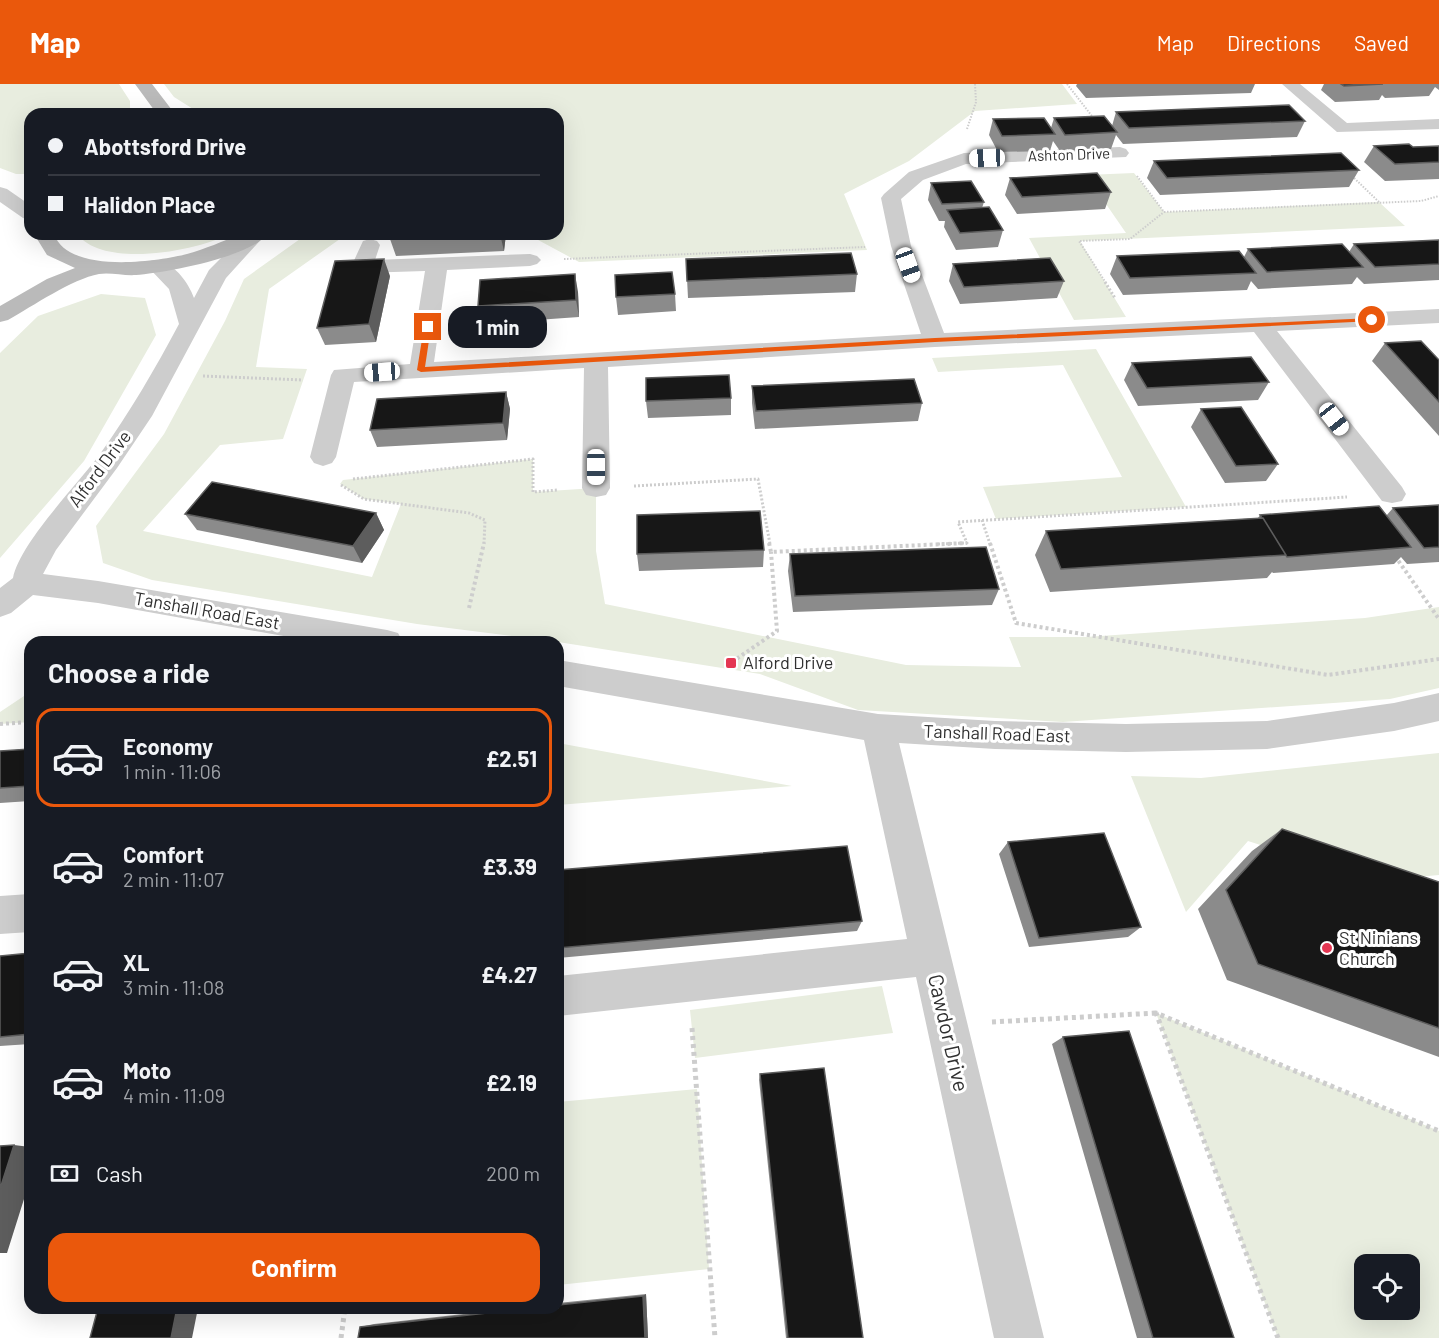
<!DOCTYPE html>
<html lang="en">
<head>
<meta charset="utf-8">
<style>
  body { margin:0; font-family:Barlow,sans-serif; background:#20242c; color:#f1f3f6; height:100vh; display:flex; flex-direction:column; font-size:22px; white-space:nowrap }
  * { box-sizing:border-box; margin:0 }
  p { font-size:20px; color:#9ea1a6 }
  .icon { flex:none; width:33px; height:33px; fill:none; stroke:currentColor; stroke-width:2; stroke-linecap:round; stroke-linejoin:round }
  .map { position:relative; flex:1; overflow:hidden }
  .details { position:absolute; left:24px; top:552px; width:540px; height:678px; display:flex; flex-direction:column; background:#171b24; border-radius:18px; box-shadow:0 6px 24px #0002 }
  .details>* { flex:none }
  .guide { position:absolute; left:24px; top:24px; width:540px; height:132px; border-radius:18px; box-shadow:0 6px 24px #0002; display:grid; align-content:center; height:132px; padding:0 24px; background:#171b24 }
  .fabs { position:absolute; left:1354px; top:1170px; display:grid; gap:12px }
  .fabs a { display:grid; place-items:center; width:66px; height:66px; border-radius:12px; background:#171b24; box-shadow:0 6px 24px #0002; font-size:30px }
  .end { position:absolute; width:27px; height:27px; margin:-14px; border:8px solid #ea580c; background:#fff; box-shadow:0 0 0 3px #fff }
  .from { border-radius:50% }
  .bubble { position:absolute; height:42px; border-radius:18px; background:#171b24; box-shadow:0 6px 24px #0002; font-size:20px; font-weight:700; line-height:42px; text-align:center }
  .car { position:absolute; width:18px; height:36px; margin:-18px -9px; border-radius:8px; box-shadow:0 0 4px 2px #0007; background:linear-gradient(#fff 24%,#345 0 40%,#fff 0 76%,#345 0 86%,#fff 0) }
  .guide b { display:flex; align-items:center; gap:21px; height:57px; font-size:22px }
  .guide b+b { border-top:2px solid #363941 }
  .guide i { width:15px; height:15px; background:#f1f3f6 }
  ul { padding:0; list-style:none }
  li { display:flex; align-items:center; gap:18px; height:99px; margin:0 12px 9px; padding:0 12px; border:3px solid transparent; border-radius:18px }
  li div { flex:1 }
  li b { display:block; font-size:22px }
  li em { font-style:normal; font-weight:700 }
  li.active { border-color:#ea580c }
  li>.icon { width:54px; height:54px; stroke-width:1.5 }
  h2 { padding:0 24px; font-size:27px; line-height:72px }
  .pay { display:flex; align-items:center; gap:15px; height:66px; padding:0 24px; font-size:22px }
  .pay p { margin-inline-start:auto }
  .cta { display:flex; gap:12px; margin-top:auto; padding:12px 24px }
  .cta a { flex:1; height:69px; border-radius:18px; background:#ea580c; color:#fff; font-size:24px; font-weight:700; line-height:69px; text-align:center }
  header { display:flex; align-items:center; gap:36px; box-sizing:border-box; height:84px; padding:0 30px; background:#ea580c; color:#fff }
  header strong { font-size:28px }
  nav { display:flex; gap:33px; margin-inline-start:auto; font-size:21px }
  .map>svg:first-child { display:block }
  .green { fill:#e8eddf; fill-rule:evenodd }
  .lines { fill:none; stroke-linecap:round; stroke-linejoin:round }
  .path-far3 { stroke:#cdcdcd; stroke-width:2; stroke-dasharray:1.5 1.5; stroke-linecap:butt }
  .path-far2 { stroke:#cdcdcd; stroke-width:3; stroke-dasharray:2 2; stroke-linecap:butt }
  .path-far1 { stroke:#cdcdcd; stroke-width:4; stroke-dasharray:3 3; stroke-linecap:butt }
  .path { stroke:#cdcdcd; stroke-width:5; stroke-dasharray:4 4; stroke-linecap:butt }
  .minor { fill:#cdcdcd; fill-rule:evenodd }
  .secondary { fill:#bababa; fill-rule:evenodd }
  .wall { fill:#8b8b8b }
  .shaded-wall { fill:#5d5d5d }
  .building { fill:#171717; stroke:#5d5d5d; stroke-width:1.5 }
  .route { fill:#ea580c }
  .poi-dot { fill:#e43652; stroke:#fff; stroke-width:2 }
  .labels { text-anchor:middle; stroke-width:6; stroke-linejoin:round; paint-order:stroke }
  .far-street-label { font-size:15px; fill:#303030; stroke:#fff }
  .street-label { font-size:18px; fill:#303030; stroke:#fff }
  .poi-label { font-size:18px; fill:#303030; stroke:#fff; text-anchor:start }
  .near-street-label { font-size:21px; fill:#303030; stroke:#fff }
</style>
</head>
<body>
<header>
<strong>Map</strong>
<nav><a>Map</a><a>Directions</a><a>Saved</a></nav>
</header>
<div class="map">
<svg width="1439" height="1254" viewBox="0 0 1439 1254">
  <rect width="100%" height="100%" fill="#fff"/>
  <!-- green -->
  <path class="green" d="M0,0H119L130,17V30H30V90H16L0,84Z
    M164,0H1062L1077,20L975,27L909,77L844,110L867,166L579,178L527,150H558V30H201L174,13Z
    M1134,89L1164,128L1379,118L1405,142L1080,157L1126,233L1074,236L1029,154L1126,149L1086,91Z
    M77,150H230C196,167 104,185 77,150Z
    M307,150H347L269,205L256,283L307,285L283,355L220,361L143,447L372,493L401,420L364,415L340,400L343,396L533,375V408L596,404V467L605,520L906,581L1021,583L1009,553H1086L1365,534L1439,523V604L1390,615L1063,638L858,626L760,590L558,558L417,540L152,496L103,479L96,442L164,350L225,237L244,195Z
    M101,210L145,214L156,251L84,377L0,474V269L38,232Z
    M1096,265L1186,423L996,435L983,403L1122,393L1063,281L938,288L932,274Z
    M30,608V638L0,640V628Z
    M558,659L792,702L558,721Z
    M1439,669V791L1373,797L1248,757L1186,828L1131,692L1201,694Z
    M882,902L893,949L695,974L690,926Z
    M1156,929L1439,1047V1254H1278ZM1365,1180H1410V1226H1365Z
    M697,1005L709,1185L558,1201V1018Z"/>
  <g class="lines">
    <!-- path-far3 -->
    <path class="path-far3" d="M1067,0L1095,36
      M967,45L976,18L975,0
      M1137,92L1164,128L1421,117L1439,112
      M1352,92L1379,118
      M564,175L865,163
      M1106,199L1079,157L1130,155L1164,128"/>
    <!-- path-far2 -->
    <path class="path-far2" d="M1105,198L1115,214
      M203,292L303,296
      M353,395L533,375V408L558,406
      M341,401L364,415L469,429L485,436L484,460
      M634,402L758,395L770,460
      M982,436L990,460
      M938,460L967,459L958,438L1347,413"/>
    <!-- path-far1 -->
    <path class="path-far1" d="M769,459L771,468L967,459
      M990,459L1016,539L1328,591L1439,575
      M1395,472L1439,535
      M469,524L484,459
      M732,578L777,547L771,468
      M0,640L30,638"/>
    <!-- path -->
    <path class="path" d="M992,938L1156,929
      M692,944L715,1254
      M341,1254L345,1224
      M1278,1254L1156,929L1439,1047"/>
    <!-- minor -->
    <path class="minor" d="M1282,0H1300L1347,39L1439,35V45L1337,48Z
      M1120,63L1126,65L1129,69L1126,73L966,80L923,96L901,115L911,162L944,249L1439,225V239L1277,247L1402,403L1406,410L1402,417L1392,419L1382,417L1254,248L935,263L608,283L610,404L606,411L596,413L586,411L582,404L584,284L354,298L336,373L332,379L323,382L314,379L310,373L331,291L334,286L410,280L425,187L362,189L354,188L351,183L363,157L370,155L377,157L380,161L375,176L530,170L537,172L541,176L537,180L530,182L447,186L434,278L921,250L891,162L881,114L884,110L909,88L964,69Z
      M0,103L7,105L30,121V136L23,134L0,118Z
      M245,150L265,151L226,194L152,332L117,384L56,466L43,490L98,497L387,546L398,549L403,558H317L98,519L33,511L11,529L0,533V504L13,494C20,459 77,401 100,370C130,328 155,285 179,240L169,205L147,182L150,177C170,173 188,197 194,214L209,186Z
      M558,576L878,630L995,637L1126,640L1267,637L1394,619L1439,609V637L1394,647L1267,665L1126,668L995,665L899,659L1044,1254H994L916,893L558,932V892L907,855L864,656L558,602Z
      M30,810V848L0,850V812Z"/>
    <!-- secondary -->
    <path class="secondary" d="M135,0H152L175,30H157Z
      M34,150H54C68,190 156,178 187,170C206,165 222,157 240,151C247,148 259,150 267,150C251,173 164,189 136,191C124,192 110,188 99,190C72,195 33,222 8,236L0,238V222L47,195L75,184L47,171Z"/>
  </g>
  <!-- wall -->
  <path class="wall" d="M1077,0H1255L1251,9L1086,14L1076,2Z
    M1324,0H1439V6L1435,3L1429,12L1385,14L1382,11L1379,16L1335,18L1321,6Z
    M1116,28L1305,37L1297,53L1123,60L1116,51L1111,65L1060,67L1053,57L1050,67L998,68L989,51L993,35L1051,44L1054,34L1112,42Z
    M1374,62L1413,63L1439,62V95L1385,97L1364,78Z
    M1154,77L1359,86L1349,103L1160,111L1147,94Z
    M1010,94L1111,108L1105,125L1017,130L1005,111Z
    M931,99L984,118L982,124L1003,146L998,163L956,166L944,143L945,137H939L928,116Z
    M392,150H506L504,167L396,172L390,155Z
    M1439,156V196L1364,200L1357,193L1352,200L1258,205L1251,197L1247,206L1123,211L1110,190L1117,172L1244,173L1248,165L1349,168L1354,160Z
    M686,175L857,190L855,208L688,214Z
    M953,180L1064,197L1057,214L960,220L949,197Z
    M390,192L376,258L325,261L317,244Z
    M578,208L579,233L482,240L478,222Z
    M675,210L676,227L618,231L616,213Z
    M1385,259L1439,276V352L1372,277Z
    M1132,279L1269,298L1258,316L1138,322L1124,296Z
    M752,302L922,319L918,337L755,345L752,319Z
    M506,308L510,325L507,356L377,363L370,346Z
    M731,314V331L648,334L646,317Z
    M1201,325L1278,380L1266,397L1225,399L1191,343Z
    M1439,421V478L1407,480L1401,473L1394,480L1273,489L1272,488L1267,494L1050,508L1035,471L1046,447L1258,434L1260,431L1386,432L1393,424Z
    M376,429L384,446L362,479L197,446L185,430Z
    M764,466L763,483L639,487L637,470Z
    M790,470L999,505L992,521L793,528L788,487Z
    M30,665V717L0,719V667Z
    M1282,745L1439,798V973L1227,896L1198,825L1252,767Z
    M1008,758L1141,843L1128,853L1029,863L999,770Z
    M558,786L862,837L857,847L558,874Z
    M30,869V960L0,962V872Z
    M1063,953L1234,1254H1137L1052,960Z
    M760,990L863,1254H786L759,996Z
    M646,1210L648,1254H358L360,1243L374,1240L517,1224H558V1219Z"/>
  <!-- shaded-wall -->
  <path class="shaded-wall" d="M500,150H506L504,167Z
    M384,175L390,192L376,258L369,240Z
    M575,190L578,208L579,233L576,216Z
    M506,308L510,325L507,356L503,339Z
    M376,429L384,446L362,479L353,462Z
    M14,1061L30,1063V1096L7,1169H0V1105Z
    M646,1210L648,1254H645L643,1212Z
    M177,1224H198L192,1254H171Z"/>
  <!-- building -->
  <path class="building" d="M1341,0H1383L1344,2Z
    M1289,21L1305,37L1129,44L1116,28Z
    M1104,32L1117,48L1065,51L1054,34Z
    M1044,34L1055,50L1002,52L993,35Z
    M1409,60L1413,63L1439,62V78L1395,80L1374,62Z
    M1341,69L1359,86L1167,94L1154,77Z
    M1097,89L1111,108L1022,113L1010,94Z
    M971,97L984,118L942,120L931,99Z
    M989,123L1003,146L960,149L947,126Z
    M392,150H498L390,155Z
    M1439,156V180L1375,183L1354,160Z
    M1342,160L1363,183L1267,188L1248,165Z
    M1239,167L1256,189L1130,194L1117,172Z
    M851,169L857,190L687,197L686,175Z
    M1050,174L1064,197L964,203L953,180Z
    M384,175L369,240L317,244L335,177Z
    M672,188L675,210L616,213L615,191Z
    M575,190L576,216L478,222L480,196Z
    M1421,257L1439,276V318L1385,259Z
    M1251,273L1269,298L1147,304L1132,279Z
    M729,291L731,314L646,317V294Z
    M914,295L922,319L756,327L752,302Z
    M506,308L503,339L370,346L377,315Z
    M1241,323L1278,380L1236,382L1201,325Z
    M212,398L376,429L353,462L185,430Z
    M1439,421V463L1424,464L1393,424Z
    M1379,422L1411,463L1287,473L1263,434H1262L1260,431Z
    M760,427L764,466L637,470V431Z
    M1263,434L1286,471L1061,485L1046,447Z
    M986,463L999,505L795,512L790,470Z
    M30,665V702L0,704V667Z
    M1282,745L1439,798V944L1258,880L1226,806Z
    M1104,749L1141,843L1039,854L1008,758Z
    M847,762L862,837L558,864V786Z
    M30,869V950L0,953V872Z
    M1129,947L1234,1254H1153L1063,953Z
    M824,984L863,1254H788L760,990Z
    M14,1061L0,1105V1062Z
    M643,1212L645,1254H358L360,1243L533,1224H558V1221Z
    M98,1224H177L171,1254H90Z"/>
  <!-- route -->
  <path class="route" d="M1372,234L1374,237L935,258L421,288L417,286L424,243L428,241L431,243L425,283L935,254Z"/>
  <!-- markers -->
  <g class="poi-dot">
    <rect x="725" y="573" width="12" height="12" rx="3"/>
    <circle cx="1327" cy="864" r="6"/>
  </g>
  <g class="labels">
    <!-- far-street labels -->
    <g class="far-street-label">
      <text transform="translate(1069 71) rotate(-2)" y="5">Ashton Drive</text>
    </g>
    <!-- street labels -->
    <g class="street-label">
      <text transform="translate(100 385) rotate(-53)" y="6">Alford Drive</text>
      <text transform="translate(207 527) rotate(10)" y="6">Tanshall Road East</text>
      <text transform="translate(997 650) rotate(2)" y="6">Tanshall Road East</text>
    </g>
    <!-- poi labels -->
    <g class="poi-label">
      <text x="743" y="585">Alford Drive</text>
      <text x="1339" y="860">St Ninians<tspan x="1339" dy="21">Church</tspan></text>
    </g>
    <!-- near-street labels -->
    <g class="near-street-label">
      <text transform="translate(948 949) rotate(77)" y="7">Cawdor Drive</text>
    </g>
  </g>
</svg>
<div class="fabs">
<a><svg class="icon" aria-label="locate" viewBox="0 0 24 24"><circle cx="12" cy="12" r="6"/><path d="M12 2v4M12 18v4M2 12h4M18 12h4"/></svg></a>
</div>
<i class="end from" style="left:1372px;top:236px"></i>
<i class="end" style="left:428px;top:243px"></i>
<div class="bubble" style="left:448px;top:222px;width:99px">1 min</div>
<i class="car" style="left:987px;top:74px;rotate:268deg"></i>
<i class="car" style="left:908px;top:181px;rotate:160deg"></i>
<i class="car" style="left:382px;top:288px;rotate:266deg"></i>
<i class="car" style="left:1334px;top:335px;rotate:142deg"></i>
<i class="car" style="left:596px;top:383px;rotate:180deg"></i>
<div class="guide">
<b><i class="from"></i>Abottsford Drive</b>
<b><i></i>Halidon Place</b>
</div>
<section class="details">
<h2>Choose a ride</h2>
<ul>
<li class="active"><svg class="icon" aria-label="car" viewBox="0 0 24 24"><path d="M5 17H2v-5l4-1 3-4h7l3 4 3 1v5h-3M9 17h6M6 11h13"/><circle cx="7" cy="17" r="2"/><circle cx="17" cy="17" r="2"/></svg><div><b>Economy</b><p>1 min · 11:06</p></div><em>£2.51</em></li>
<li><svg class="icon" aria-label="car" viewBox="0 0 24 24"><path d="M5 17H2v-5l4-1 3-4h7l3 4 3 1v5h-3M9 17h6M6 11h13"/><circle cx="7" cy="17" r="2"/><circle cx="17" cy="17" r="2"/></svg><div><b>Comfort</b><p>2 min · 11:07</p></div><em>£3.39</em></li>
<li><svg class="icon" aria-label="car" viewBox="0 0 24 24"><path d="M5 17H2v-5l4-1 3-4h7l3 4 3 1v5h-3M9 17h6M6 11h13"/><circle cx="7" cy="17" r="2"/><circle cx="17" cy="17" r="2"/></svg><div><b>XL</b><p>3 min · 11:08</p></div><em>£4.27</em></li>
<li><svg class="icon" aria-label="car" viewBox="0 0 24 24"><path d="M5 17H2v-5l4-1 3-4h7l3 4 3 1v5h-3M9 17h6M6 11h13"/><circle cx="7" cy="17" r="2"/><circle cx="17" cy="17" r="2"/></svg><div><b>Moto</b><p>4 min · 11:09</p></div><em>£2.19</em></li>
</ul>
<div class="pay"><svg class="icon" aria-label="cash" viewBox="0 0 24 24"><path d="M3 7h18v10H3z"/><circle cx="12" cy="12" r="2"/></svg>Cash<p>200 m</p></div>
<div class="cta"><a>Confirm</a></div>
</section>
</div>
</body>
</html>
